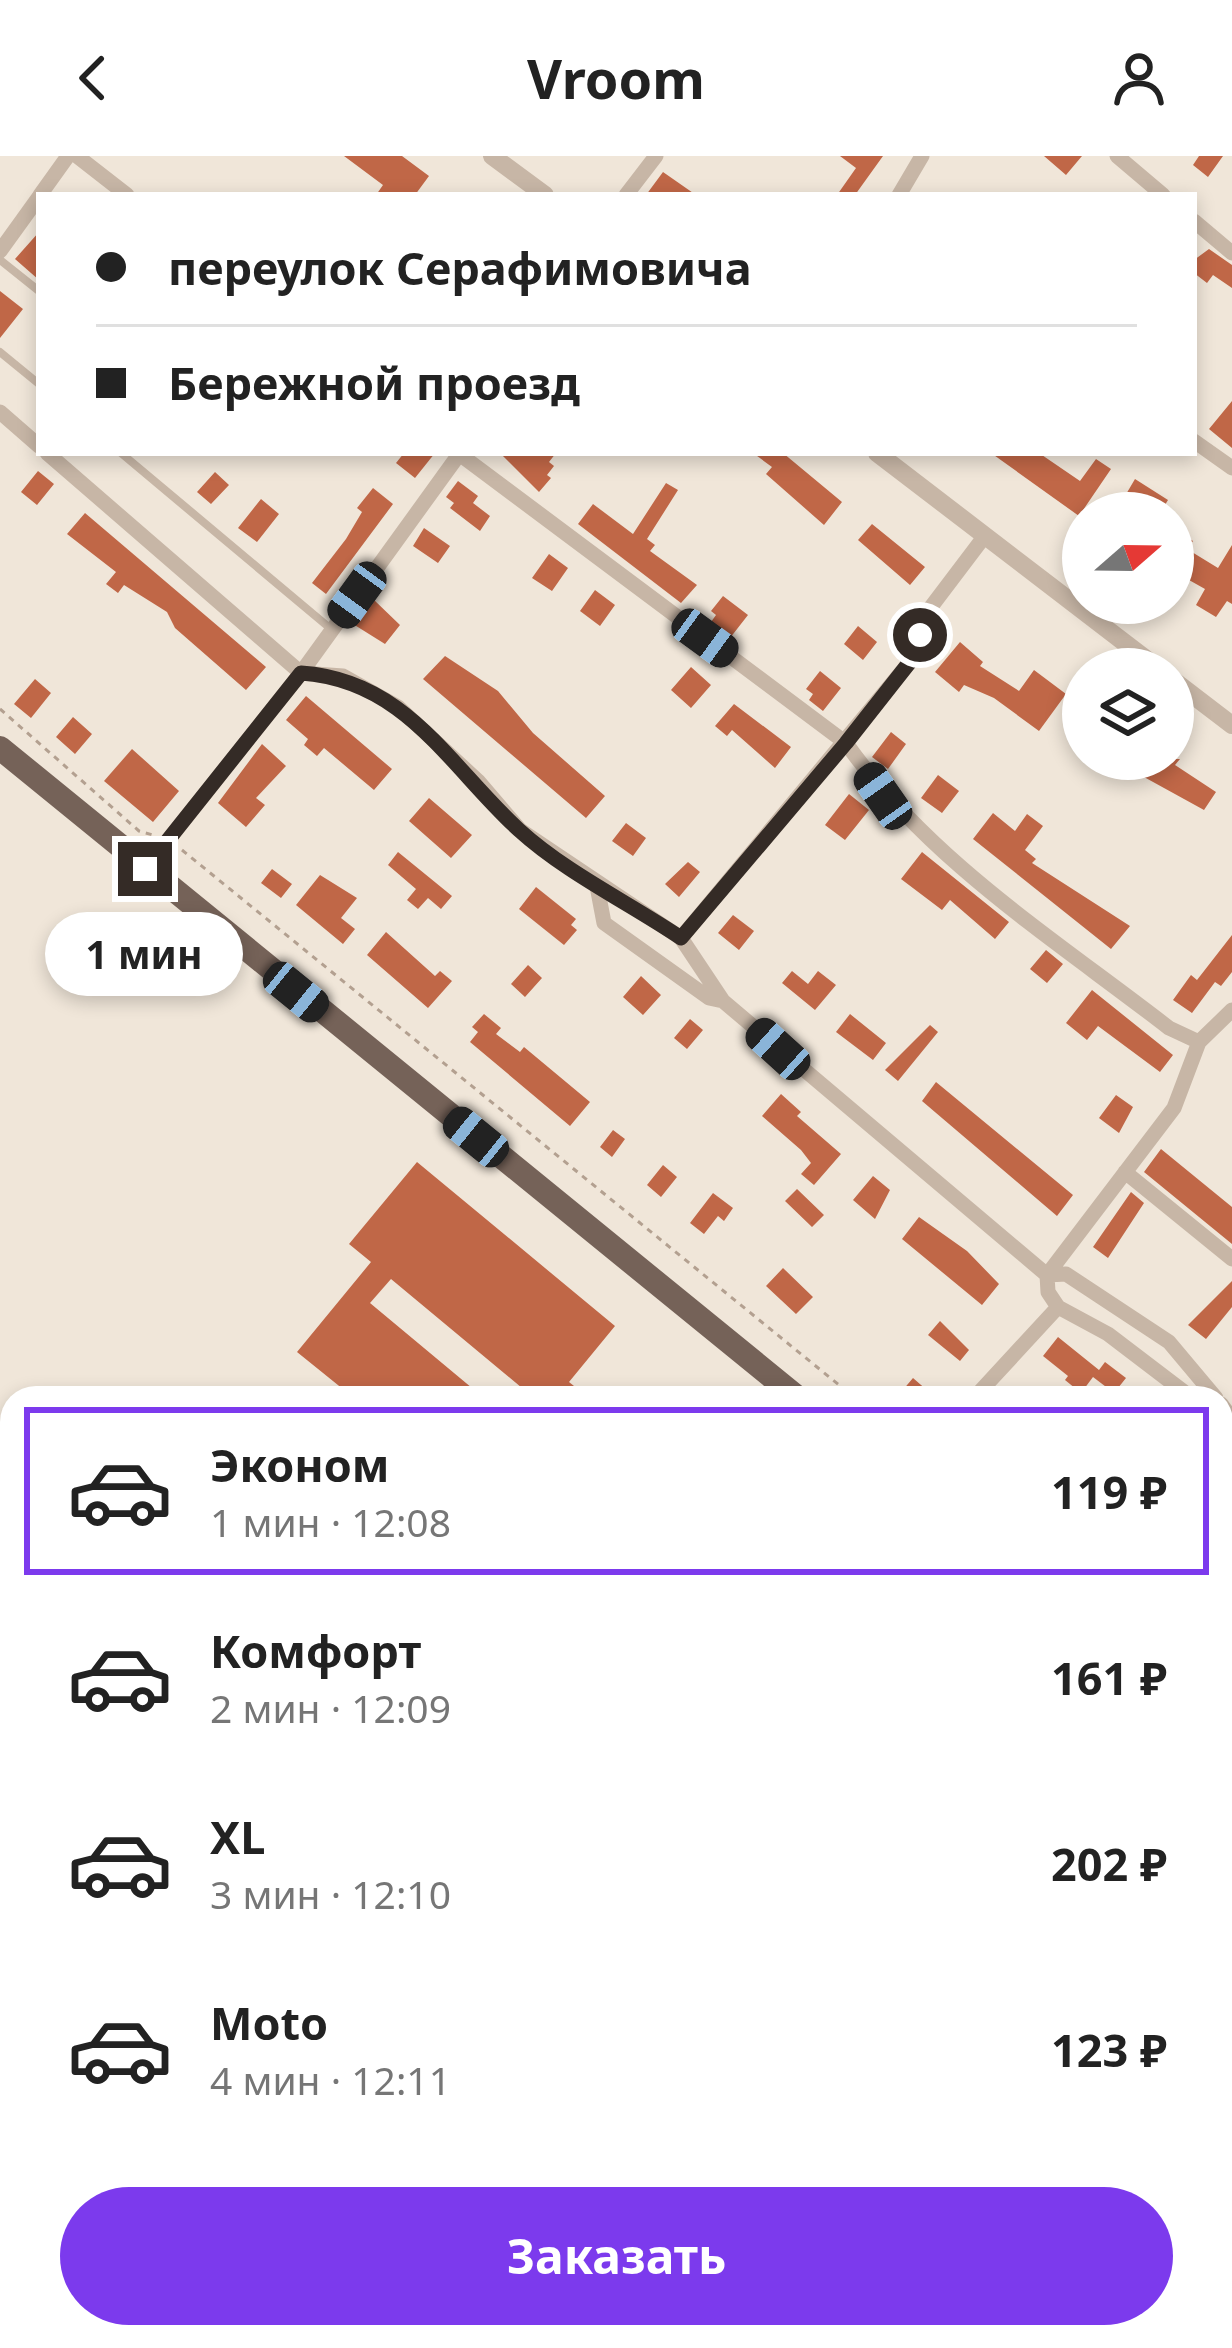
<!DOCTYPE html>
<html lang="ru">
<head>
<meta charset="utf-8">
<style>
  body { margin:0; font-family:"Noto Sans",sans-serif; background:#f6f6f6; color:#222; height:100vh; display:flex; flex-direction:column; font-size:45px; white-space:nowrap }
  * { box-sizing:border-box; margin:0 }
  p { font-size:39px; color:#767676 }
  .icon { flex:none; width:66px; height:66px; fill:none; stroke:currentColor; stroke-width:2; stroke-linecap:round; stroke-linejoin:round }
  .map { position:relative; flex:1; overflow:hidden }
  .sheet { position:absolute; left:0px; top:1230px; width:1233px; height:963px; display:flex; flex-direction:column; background:#fff; border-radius:36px 36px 0 0; box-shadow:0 6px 18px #0003 }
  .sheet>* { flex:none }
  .guide { position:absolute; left:36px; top:36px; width:1161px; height:264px; border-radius:0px; box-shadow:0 6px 18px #0003; display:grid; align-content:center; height:264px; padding:0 60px; background:#fff }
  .needle { width:78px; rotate:70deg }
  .tools { position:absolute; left:1062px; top:336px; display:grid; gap:24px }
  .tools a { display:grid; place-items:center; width:132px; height:132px; border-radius:50%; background:#fff; box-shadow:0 6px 18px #0003; font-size:60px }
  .end { position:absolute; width:54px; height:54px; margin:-27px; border:15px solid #342b26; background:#fff; box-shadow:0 0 0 6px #fff }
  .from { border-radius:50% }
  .bubble { position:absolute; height:84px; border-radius:42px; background:#fff; box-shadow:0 6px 18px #0003; font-size:39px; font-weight:700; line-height:84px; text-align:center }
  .car { position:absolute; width:36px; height:72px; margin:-36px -18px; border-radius:15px; box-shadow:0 0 9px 3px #0007; background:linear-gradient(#222 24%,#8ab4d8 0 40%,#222 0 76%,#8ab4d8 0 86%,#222 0) }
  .guide b { display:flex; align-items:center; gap:42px; height:114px; font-size:45px }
  .guide b+b { border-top:3px solid #e0e0e0 }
  .guide i { width:30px; height:30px; background:#222 }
  ul { padding:21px 0 0; list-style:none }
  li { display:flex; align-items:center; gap:36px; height:168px; margin:0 24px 18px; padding:0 36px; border:6px solid transparent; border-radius:0px }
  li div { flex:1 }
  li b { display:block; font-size:45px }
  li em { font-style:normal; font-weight:700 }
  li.current { border-color:#7c3aed }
  li>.icon { width:108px; height:108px; stroke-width:1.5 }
  .cta { display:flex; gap:24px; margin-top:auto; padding:24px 60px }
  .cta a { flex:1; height:138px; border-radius:72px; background:#7c3aed; color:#fff; font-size:48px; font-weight:700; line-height:138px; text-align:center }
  header { display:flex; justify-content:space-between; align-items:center; height:156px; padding:0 60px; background:#fff; font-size:54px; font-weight:700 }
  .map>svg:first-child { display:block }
  .building { fill:#c06747 }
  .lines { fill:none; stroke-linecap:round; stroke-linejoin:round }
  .path { stroke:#b3a090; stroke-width:3; stroke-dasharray:6 6; stroke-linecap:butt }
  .service { stroke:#c7b6a6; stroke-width:8 }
  .minor { stroke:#c7b6a6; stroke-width:15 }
  .tertiary { stroke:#c7b6a6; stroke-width:18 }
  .primary { stroke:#756258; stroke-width:24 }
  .route { stroke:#342b26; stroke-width:15 }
</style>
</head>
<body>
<header><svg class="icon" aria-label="back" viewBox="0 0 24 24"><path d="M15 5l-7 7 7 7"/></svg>Vroom<svg class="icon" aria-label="person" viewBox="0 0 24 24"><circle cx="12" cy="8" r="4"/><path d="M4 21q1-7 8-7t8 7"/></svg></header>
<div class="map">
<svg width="1232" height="2192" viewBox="0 0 1232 2192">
  <rect width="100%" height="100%" fill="#f0e6d9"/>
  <!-- building -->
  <path class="building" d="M344,0H402L429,20L415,39H376L383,29Z
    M840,0H883L855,39H837L856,12Z
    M1044,0H1082L1066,19Z
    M1199,0H1223L1208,21L1193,9Z
    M663,16L696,39H646Z
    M39,76V124L15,103Z
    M1209,93L1232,109V132L1213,119L1207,127L1194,117V104Z
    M0,135L23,153L0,182Z
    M1232,245V292L1209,273Z
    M404,297H435L415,322L396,307Z
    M500,297H556L549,306L554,310L547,319L551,322L539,336Z
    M753,297H783L842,346L824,369L766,318L772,311Z
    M991,297H1039L1080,325L1096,303L1111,313L1079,360Z
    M38,315L54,328L37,349L21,336Z
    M215,316L229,329L211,348L197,336Z
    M1135,323L1168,344L1160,357H1115Z
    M458,325L478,340L473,347L490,360L480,375L450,352L454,347L446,341Z
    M666,327L678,334L647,383L655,389L650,395L697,429L681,447L578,368L593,348L633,378Z
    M373,332L393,348L326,438L312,427L346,383L362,356L357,352Z
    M261,343L279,358L257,386L238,372Z
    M85,357L266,511L246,534L175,472L167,456L124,429L118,437L106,428L116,416L67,378Z
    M872,368L925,411L910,429L858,384Z
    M1173,371L1193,385L1187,393L1218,412L1232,389V448L1227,445L1216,461L1196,449L1205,433L1173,415Z
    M424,372L450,390L438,407L413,390Z
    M549,398L568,412L552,435L532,422Z
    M595,434L615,449L600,470L580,455Z
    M723,440L748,459L730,482L711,466L716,459L711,455Z
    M373,443L400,469L385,488L353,468Z
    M858,470L877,486L863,504L844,488Z
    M960,486L983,506L980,510L1019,535L1034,514L1066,538L1039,575L994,542L964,529L959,536L935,516Z
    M445,500L498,535L533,577L605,640L586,662L423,523Z
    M691,511L711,529L691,552L671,534Z
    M820,515L841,532L823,555L809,544L813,538L806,533Z
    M35,523L51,537L31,562L14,548Z
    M306,540L392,613L374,634L324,592L317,600L304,589L308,583L286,564Z
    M734,548L791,591L775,612L732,574L727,580L715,570Z
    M73,561L92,578L75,598L56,581Z
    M891,576L906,588L888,613L872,601Z
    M262,588L286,610L256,642L265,649L246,671L218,647Z
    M132,593L179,635L153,666L104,625Z
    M1158,603H1180L1175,609L1216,636L1204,654L1144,621Z
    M938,619L959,635L942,657L921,642Z
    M849,638L869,654L845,684L825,669Z
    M429,642L472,679L451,702L409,665Z
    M993,657L1015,675L1027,658L1043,670L1025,694L1036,703L1032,707L1130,770L1111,793L973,683Z
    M626,667L646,682L633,700L612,685Z
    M398,696L452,740L441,753L428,742L418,753L407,744L416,733L388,709Z
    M922,696L1009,766L995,783L950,744L942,754L901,723Z
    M688,706L700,716L679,741L665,728Z
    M272,713L292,728L281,742L261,727Z
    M320,719L357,742L341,762L355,773L343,788L296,749Z
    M536,731L576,763L571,769L577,774L564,789L519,753Z
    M733,759L754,775L739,794L718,777Z
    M386,776L435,820L440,815L452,825L428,852L367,799Z
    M1232,779V816L1221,830L1215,826L1192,857L1173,844L1191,819L1197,824Z
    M1046,794L1063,808L1047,827L1030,813Z
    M528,809L542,822L525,841L511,828Z
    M792,815L808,828L818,815L836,829L815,854L782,827Z
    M641,820L661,839L643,859L623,841Z
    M1092,834L1173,899L1160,916L1098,870L1087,884L1066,867Z
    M484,858L501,872L496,878L520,896L524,891L590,946L570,970L470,886L478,876L472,871Z
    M850,858L886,887L873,904L836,876Z
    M690,863L703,874L687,893L674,882Z
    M930,869L938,876L898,925L885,914Z
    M936,926L1073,1039L1057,1060L922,945Z
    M781,938L801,956L797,960L841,998L814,1029L801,1018L811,1007L801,994L762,960Z
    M1116,939L1133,951L1119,977L1099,962Z
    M613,974L625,983L612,1001L600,991Z
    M1161,993L1232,1051V1088L1144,1016Z
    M417,1006L615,1170L569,1226L589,1242H534L391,1123L370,1147L484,1242H354L297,1196L371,1106L349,1088Z
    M663,1009L677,1021L661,1041L647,1029Z
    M873,1020L890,1034L875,1063L853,1044Z
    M797,1033L824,1059L812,1071L785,1045Z
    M1131,1036L1144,1047L1108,1102L1093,1091Z
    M713,1037L733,1052L724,1065L718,1060L704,1078L690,1067Z
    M919,1061L967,1095L999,1128L982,1149L902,1083Z
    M783,1112L813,1141L796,1158L766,1130Z
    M1232,1125V1151L1206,1183L1188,1169Z
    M940,1165L969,1194L960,1205L928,1179Z
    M1058,1181L1099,1214L1105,1206L1126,1222L1114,1237L1093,1221L1081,1237L1065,1224L1068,1220L1043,1200Z
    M913,1222L936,1242H896Z"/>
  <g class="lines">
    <!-- path -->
    <path class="path" d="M0,553L139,675L153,679
      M182,694L855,1242"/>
    <!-- service -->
    <path class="service" d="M0,104L39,135
      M0,196L39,228
      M121,297L331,473
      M0,1637L12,1647
      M0,1839L12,1849
      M0,1978L12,1963"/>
    <!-- minor -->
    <path class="minor" d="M77,0L127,39
      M1117,0L1163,39
      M40,39L68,0
      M626,39L656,0
      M899,39L922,0
      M1194,65L1232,97
      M0,95L39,41
      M0,256L39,290
      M1194,285L1232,312
      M47,297L301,517L343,520L398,551L478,625L520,674L681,782L723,845L1047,1119L1048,1136L1058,1151L1108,1178L1192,1242
      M458,297L846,587C928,704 1057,785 1169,872L1199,886
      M145,713L301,517L460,297
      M596,725L604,767L709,842L723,845
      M681,782L909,507L931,451L984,381
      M1125,1016L1232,1103
      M1047,1119L1174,952L1199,886L1232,854
      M1047,1119L1066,1118L1169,1186L1216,1242
      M974,1242L1058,1151
      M1221,1248L1232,1263
      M1221,1973L1232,1982
      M0,2038L12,2048
      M173,2181L187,2192
      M496,2181L509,2192
      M840,2181V2192
      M577,2192L599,2181"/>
    <!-- tertiary -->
    <path class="tertiary" d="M492,0L545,39
      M877,297L1159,513
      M1173,524L1232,569"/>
    <!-- primary -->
    <path class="primary" d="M0,592L798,1242
      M1221,1592L1232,1601"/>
  </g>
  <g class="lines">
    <!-- route -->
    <path class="route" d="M145,713L301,517C406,524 449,610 519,674C565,716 629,747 681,782L846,587L909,507L920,479"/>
  </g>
</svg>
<div class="tools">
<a><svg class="needle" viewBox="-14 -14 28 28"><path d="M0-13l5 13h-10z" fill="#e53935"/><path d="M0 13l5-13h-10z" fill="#767676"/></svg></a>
<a><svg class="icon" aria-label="layers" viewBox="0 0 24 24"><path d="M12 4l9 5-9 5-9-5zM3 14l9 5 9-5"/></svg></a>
</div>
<i class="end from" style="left:920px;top:479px"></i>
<i class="end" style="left:145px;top:713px"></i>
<div class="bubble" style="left:45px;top:756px;width:198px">1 мин</div>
<i class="car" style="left:357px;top:439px;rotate:216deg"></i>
<i class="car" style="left:705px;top:482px;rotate:126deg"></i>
<i class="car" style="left:883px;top:640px;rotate:325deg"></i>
<i class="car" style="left:296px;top:836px;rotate:129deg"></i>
<i class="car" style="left:778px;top:893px;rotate:312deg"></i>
<i class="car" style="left:476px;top:981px;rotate:309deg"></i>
<div class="guide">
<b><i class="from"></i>переулок Серафимовича</b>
<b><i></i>Бережной проезд</b>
</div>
<section class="sheet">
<ul>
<li class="current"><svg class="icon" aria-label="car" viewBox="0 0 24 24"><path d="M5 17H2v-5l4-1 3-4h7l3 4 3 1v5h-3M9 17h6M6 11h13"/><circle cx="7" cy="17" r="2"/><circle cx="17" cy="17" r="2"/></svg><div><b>Эконом</b><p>1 мин · 12:08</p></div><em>119 ₽</em></li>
<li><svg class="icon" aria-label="car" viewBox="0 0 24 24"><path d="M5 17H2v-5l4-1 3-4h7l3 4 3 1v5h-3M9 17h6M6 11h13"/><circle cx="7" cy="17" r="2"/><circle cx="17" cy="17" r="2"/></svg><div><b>Комфорт</b><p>2 мин · 12:09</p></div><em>161 ₽</em></li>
<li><svg class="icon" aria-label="car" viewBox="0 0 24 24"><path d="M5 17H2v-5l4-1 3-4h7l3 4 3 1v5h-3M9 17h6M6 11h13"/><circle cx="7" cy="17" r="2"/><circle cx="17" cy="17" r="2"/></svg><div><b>XL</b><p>3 мин · 12:10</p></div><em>202 ₽</em></li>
<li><svg class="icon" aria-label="car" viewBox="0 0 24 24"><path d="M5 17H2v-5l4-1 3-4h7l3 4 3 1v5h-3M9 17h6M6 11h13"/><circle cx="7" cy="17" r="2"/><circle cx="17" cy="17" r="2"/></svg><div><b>Moto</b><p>4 мин · 12:11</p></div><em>123 ₽</em></li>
</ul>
<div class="cta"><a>Заказать</a></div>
</section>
</div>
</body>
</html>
